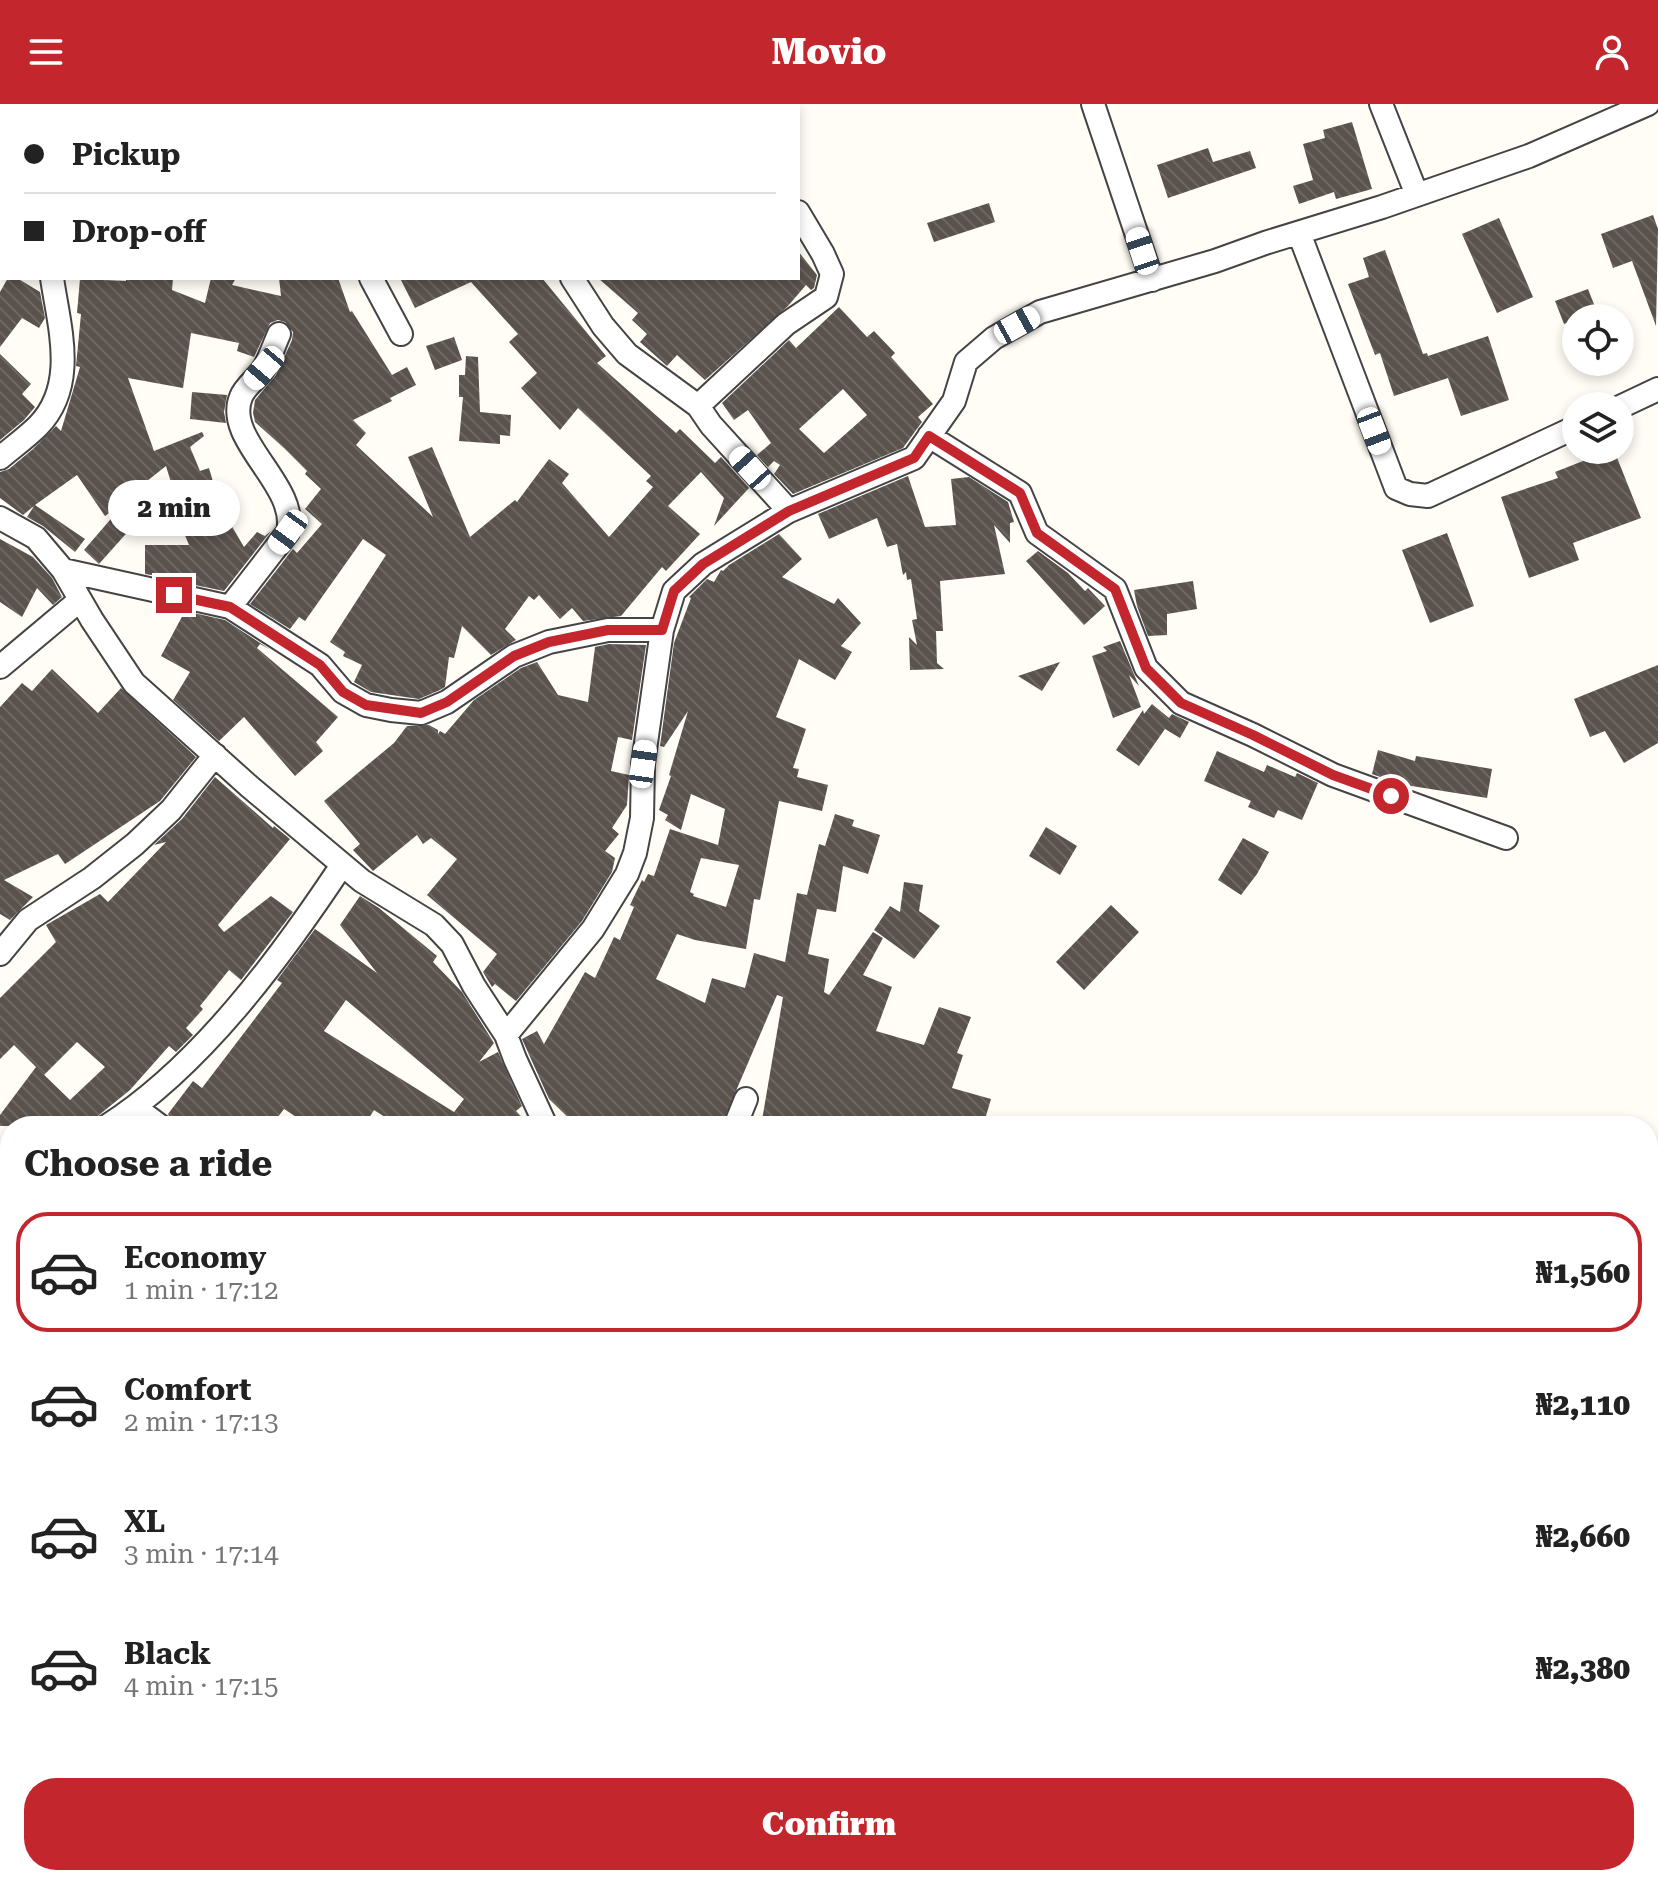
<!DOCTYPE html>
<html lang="en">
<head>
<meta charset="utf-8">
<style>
  body { margin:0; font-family:"Roboto Serif",serif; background:#f6f6f6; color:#222; height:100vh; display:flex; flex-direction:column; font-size:30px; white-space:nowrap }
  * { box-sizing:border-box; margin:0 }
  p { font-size:26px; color:#767676 }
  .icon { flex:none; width:44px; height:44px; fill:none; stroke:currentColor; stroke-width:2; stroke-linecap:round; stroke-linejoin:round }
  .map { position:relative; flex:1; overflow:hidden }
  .details { position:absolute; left:0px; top:1012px; width:1658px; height:770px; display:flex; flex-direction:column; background:#fff; border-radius:32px 32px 0 0; box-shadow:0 4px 12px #0003 }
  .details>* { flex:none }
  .top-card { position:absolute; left:0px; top:0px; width:800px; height:176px; box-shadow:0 4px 12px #0003; display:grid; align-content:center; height:176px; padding:0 24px; background:#fff }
  .buttons { position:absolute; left:1562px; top:200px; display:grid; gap:16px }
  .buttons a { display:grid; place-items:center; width:72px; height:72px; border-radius:50%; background:#fff; box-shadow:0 4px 12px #0003; font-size:40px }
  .end { position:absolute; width:36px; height:36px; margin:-18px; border:10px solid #c4262e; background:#fff; box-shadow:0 0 0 4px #fff }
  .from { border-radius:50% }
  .bubble { position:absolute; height:56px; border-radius:28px; background:#fff; box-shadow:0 4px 12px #0003; font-size:26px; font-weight:800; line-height:56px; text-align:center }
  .car { position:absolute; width:24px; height:48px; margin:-24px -12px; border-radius:10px; box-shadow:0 0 6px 2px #0007; background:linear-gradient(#fff 24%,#345 0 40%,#fff 0 76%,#345 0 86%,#fff 0) }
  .top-card b { display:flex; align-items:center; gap:28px; height:76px; font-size:30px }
  .top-card b+b { border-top:2px solid #e0e0e0 }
  .top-card i { width:20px; height:20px; background:#222 }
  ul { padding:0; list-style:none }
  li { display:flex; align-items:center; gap:24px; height:120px; margin:0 16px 12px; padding:0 8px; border:4px solid transparent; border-radius:32px }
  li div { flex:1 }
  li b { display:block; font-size:30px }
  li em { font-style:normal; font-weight:800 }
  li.selected { border-color:#c4262e }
  li>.icon { width:72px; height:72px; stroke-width:1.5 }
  h2 { padding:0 24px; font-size:36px; line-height:96px }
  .cta { display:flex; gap:16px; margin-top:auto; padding:16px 24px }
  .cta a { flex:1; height:92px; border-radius:32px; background:#c4262e; color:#fff; font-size:32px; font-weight:800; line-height:92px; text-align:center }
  header { display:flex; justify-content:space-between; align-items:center; height:104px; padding:0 24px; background:#c4262e; color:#fff; font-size:36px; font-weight:800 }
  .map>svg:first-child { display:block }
  .building { fill:url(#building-back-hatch); fill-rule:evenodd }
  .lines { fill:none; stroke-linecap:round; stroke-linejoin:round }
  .minor-casing { stroke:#444; stroke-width:26 }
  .minor { stroke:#fff; stroke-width:22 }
  .route { stroke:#c4262e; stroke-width:10 }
</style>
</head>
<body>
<header><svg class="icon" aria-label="menu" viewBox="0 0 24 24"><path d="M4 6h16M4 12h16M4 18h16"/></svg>Movio<svg class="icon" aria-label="person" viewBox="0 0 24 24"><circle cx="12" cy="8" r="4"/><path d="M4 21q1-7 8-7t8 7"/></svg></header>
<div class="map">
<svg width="1658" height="1781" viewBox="0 0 1658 1781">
  <defs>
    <pattern id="building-back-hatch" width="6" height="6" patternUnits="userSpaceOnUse" patternTransform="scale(2)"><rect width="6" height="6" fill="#5a524d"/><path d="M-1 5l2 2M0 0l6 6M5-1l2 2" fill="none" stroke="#6d6662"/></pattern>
  </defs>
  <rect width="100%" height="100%" fill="#fffdf5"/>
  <!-- building -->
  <path class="building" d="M1352,18L1372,85L1336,95L1334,88L1299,100L1293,82L1313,76L1303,40L1325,34L1323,26Z
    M1208,44L1213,58L1250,47L1256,64L1168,94L1157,61Z
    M989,99L995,118L934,138L927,119Z
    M1653,111L1658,125L1656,222L1632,157L1613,164L1601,130Z
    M1499,114L1533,193L1497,209L1462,130Z
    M1385,146L1423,250L1427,249L1428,252L1488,232L1509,296L1461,312L1448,274L1394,292L1380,249L1375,251L1348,180L1369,173L1363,154Z
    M798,147L817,171L814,184L811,186L806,181L788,202L705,276L677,251L667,262L640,238L647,230L632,216L638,209L598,174H800Z
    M8,174H17L40,188L45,214L39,224L22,214L0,243V188Z
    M126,174H173L172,186L205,199L211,174H236L232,181L281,192L279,174H338L350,208L352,207L392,271L407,263L416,281L390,294L392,297L353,316L366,329L356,341L433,413L408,353L432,343L470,433L515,396L517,398L549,355L569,370L562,379L609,433L653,383L646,377L651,372L578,304L560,326L521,284L537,269L509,238L518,230L471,178L415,204L400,174H542L606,252L597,259L676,329L680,325L715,359L721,353L749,384L714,422L724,394L701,368L668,402L700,430L666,467L662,463L621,512L583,517L572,504L560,515L539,491L534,496L529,492L505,525L516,536L491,551L462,522L454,554L449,553L445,583L440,586L419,595L371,588L354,578L362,561L343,552L345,548L330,538L386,451L363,435L305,517L299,513L290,525L250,500L293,445L297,449L322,420L305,405L321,385L305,370L307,367L284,344L255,318L253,309L255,296L276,271L292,236L293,228L285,218L278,216L270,219L254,253L237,247L239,239L191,229L183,284L128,274L154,347L202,328L204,332L190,343L200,367L209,364L220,402L244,443L257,428L265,432L271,427L224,487L185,479V476L145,470V441H189L179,417L182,415L166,362L123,396L125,398L105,412L77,371L35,401L85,435L75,448L43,422L27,413L34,402L23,411L0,394V368L9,365L33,345L56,322L61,327L80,263L76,262L81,210L77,209L80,175L126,177Z
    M1588,185L1597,208L1564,220L1555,197Z
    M839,203L867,233L874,227L895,249L891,253L933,300L918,313L922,318L903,344L793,390L774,370L780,361L774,357L768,363L757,351L771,339L748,306L734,316L722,299L789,236L796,244ZM843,285L867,311L824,349L799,325Z
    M454,233L462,256L435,266L426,242Z
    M0,250L31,280L22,290L35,303L24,316L0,336Z
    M466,252L478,253L480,308L511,311L510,332L500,331V340L459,337L463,293H459V271H465Z
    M192,288L227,291L224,308L226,319L190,315Z
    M1611,346H1614L1641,414L1573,439L1579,456L1529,474L1501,393L1558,374L1555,368Z
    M908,372L925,423L956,421L951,375L969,373L1008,398L1014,418L1010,419V439L994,421L1005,470L940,477L943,527H936L937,559L944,565L910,566L909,533L917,541L912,516L917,515L911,475L907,476L906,468L903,471L897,440L887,443L877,414L829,435L818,410Z
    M116,409L132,423L99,460L84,446Z
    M1447,429L1474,502L1430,519L1402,446Z
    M779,430L802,455L782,473L834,500L838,494L861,519L841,542L852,548L835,576L799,555L776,613L806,625L793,664L799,665L797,673L828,681L822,707L779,697L760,796L754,795L746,845L695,836L677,830L656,875L705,899L712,874L745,884L754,849L785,858L797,789L807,791L819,740L825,742L835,710L854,716L852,722L880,731L868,770L843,762L836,808L817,805L808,850L829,855L824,888L829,891L873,828L883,834L863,871L892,883L876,927L924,941L939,903L971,913L957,949L963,951L952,984L991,995L983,1022L946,1013L943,1022L911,1014L908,1022H761L783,893L777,891L721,1022H577L549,995L522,935L537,927L544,940L585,868L595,874L614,833L620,836L634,803L630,801L642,776L644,778L648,770L654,772L670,725L718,741L725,705L691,690L681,726L665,716L668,711L659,706L671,672L669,671L688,607L664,643L660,642L674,539L691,494L689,493L707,475L714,478L721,466L723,467L729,461ZM701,754L739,761L726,803L693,792L694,790L690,788Z
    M0,435L33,453L52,474L62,493L53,501L37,484L22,513L0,498Z
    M1038,447L1068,469L1085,487L1088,484L1105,502L1084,521L1026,457Z
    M1193,477L1197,505L1167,510V531L1148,532L1137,502L1134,486Z
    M185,507L225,516L271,546L260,540L257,544L338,613L316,638L323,647L295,672L244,613L219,637L173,596L190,568L161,552Z
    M1120,537L1139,582L1129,571L1141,603L1113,614L1092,552L1107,547L1103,543Z
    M609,540L646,541L632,636L618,633L611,667L629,671L627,701L612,724L619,730L605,747L615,754L612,768L582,817L516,897L495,880L492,883L483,868L497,850L427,791L457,755L431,734L423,740L417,731L373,767L353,746L360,740L324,697L394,639L407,622L429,621L438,626V630L440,627L445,630L474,596L521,564L537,558L558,591L588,598L595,543Z
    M1060,558L1042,587L1018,572Z
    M1658,561V639L1624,659L1605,627L1590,633L1574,595Z
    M52,565L98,609L121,584L196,653L160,697L65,760L58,750L4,776L33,793L10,816L0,810V603L22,579L32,587Z
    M1152,600L1169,614L1172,610L1189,618L1180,634L1165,625L1139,662L1116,646L1143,606L1144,610Z
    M1378,646L1415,657L1416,652L1492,665L1487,694L1399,680L1372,670Z
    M1217,647L1264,668L1267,661L1295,673L1297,669L1318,679L1302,716L1278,706L1274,714L1248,703L1251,697L1204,677Z
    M215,673L273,724L274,722L290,735L218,821L224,828L271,792L293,808L241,876L229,866L200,902L203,905L186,924L193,931L176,948L169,942L130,986L99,1011L89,1022H0V1011L36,963L70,996L105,963L77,938L44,971L14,941L0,955V894L56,838L46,821L100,790L108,798L166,738L154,741L182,715Z
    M1046,723L1077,742L1060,771L1029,752Z
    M1243,734L1269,748L1257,770L1241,791L1218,776Z
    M904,778L923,781L919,807L940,822L914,855L874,826L890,802L900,808Z
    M360,792L379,804L437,852L433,858L462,888L494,939L479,958L498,948L522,1002L516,1007L530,1022H399L374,1006L364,1022H310L284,1005L271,1022H174L168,1010L193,977L202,984L282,879L277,876L315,825L377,869L340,821ZM346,896L464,995L454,1008L324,927Z
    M1111,801L1139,828L1084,886L1056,858Z"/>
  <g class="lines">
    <defs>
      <path id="minor" d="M21,0V2
        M732,0L733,2
        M1093,0L1152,176
        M1381,0L1417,91
        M1299,129L1396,384L1410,390L1428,392L1576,323
        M371,174L401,230
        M572,174L603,222L627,250L698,302L711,321L789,407
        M698,302L786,220L826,193L832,170L823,150L798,108
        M1620,303L1658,285
        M929,332L1020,389L1037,429L1115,485L1146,564L1181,599L1253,631L1333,671L1506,734
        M0,354C13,343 27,333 38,322C78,281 59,223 52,174
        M0,414L36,434L63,466L92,516L134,579L250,683L362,777L434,821L452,840L474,882L506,931L515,955L546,1022
        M63,466L230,503L320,561L343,588L366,601L391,606L421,609L447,598L514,552L549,538L608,526H662
        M230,503L288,428C299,381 223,336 241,293C245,282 258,274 264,264C270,254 274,241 279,230
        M0,563L80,496
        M0,850L28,816L92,774L135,740L171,706L215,651
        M506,931L593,825L627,770L635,749L642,714L643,660L662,526L674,487L703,460L789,407L914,354L954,297L966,258L994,234L1040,208L1215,157L1265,139L1382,103L1529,52L1648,0
        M136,1004L160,1022
        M107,1022C201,962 281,853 342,761
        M735,1022L746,995
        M0,1082L10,1078
        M0,1267L10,1274"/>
    </defs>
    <!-- minor casing -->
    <use href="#minor" class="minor-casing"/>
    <!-- minor -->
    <use href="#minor" class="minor"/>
  </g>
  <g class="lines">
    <!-- route -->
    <path class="route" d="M174,491L230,503L320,561L343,588L366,601L421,609L447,598L514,552L549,538L608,526H662L674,487L703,460L789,407L914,354L929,332L1020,389L1037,429L1115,485L1146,564L1181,599L1253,631L1333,671L1391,692"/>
  </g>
</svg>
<div class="buttons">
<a><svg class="icon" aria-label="locate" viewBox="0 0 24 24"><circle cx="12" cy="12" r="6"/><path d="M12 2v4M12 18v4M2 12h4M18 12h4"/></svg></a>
<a><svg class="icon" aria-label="layers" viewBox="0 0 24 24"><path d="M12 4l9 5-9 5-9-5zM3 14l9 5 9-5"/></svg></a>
</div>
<i class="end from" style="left:1391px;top:692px"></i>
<i class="end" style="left:174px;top:491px"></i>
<div class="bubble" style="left:108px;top:376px;width:132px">2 min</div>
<i class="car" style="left:1142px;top:147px;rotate:342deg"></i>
<i class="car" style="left:1017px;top:221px;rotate:61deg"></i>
<i class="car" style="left:264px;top:264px;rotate:220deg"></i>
<i class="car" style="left:1374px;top:327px;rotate:159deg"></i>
<i class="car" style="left:750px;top:364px;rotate:318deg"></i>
<i class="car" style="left:288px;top:428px;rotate:216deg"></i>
<i class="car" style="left:643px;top:660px;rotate:8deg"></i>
<div class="top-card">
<b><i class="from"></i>Pickup</b>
<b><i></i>Drop-off</b>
</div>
<section class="details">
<h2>Choose a ride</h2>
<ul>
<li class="selected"><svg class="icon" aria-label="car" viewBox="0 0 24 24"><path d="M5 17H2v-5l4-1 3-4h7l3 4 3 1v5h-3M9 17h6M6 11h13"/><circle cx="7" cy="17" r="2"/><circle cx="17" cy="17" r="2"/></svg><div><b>Economy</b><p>1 min · 17:12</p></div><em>₦1,560</em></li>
<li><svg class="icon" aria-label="car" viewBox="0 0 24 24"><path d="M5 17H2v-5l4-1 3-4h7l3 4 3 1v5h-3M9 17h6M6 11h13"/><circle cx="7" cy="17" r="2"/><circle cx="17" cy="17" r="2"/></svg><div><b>Comfort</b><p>2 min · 17:13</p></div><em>₦2,110</em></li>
<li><svg class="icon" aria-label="car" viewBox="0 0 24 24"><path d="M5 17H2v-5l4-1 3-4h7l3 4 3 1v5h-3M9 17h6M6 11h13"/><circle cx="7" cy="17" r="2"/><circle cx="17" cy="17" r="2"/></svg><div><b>XL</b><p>3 min · 17:14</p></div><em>₦2,660</em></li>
<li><svg class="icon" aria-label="car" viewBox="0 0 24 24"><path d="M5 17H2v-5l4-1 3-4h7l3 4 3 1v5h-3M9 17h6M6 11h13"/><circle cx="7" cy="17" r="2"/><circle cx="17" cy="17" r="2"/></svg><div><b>Black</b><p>4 min · 17:15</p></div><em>₦2,380</em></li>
</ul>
<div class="cta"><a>Confirm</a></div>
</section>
</div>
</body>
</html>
